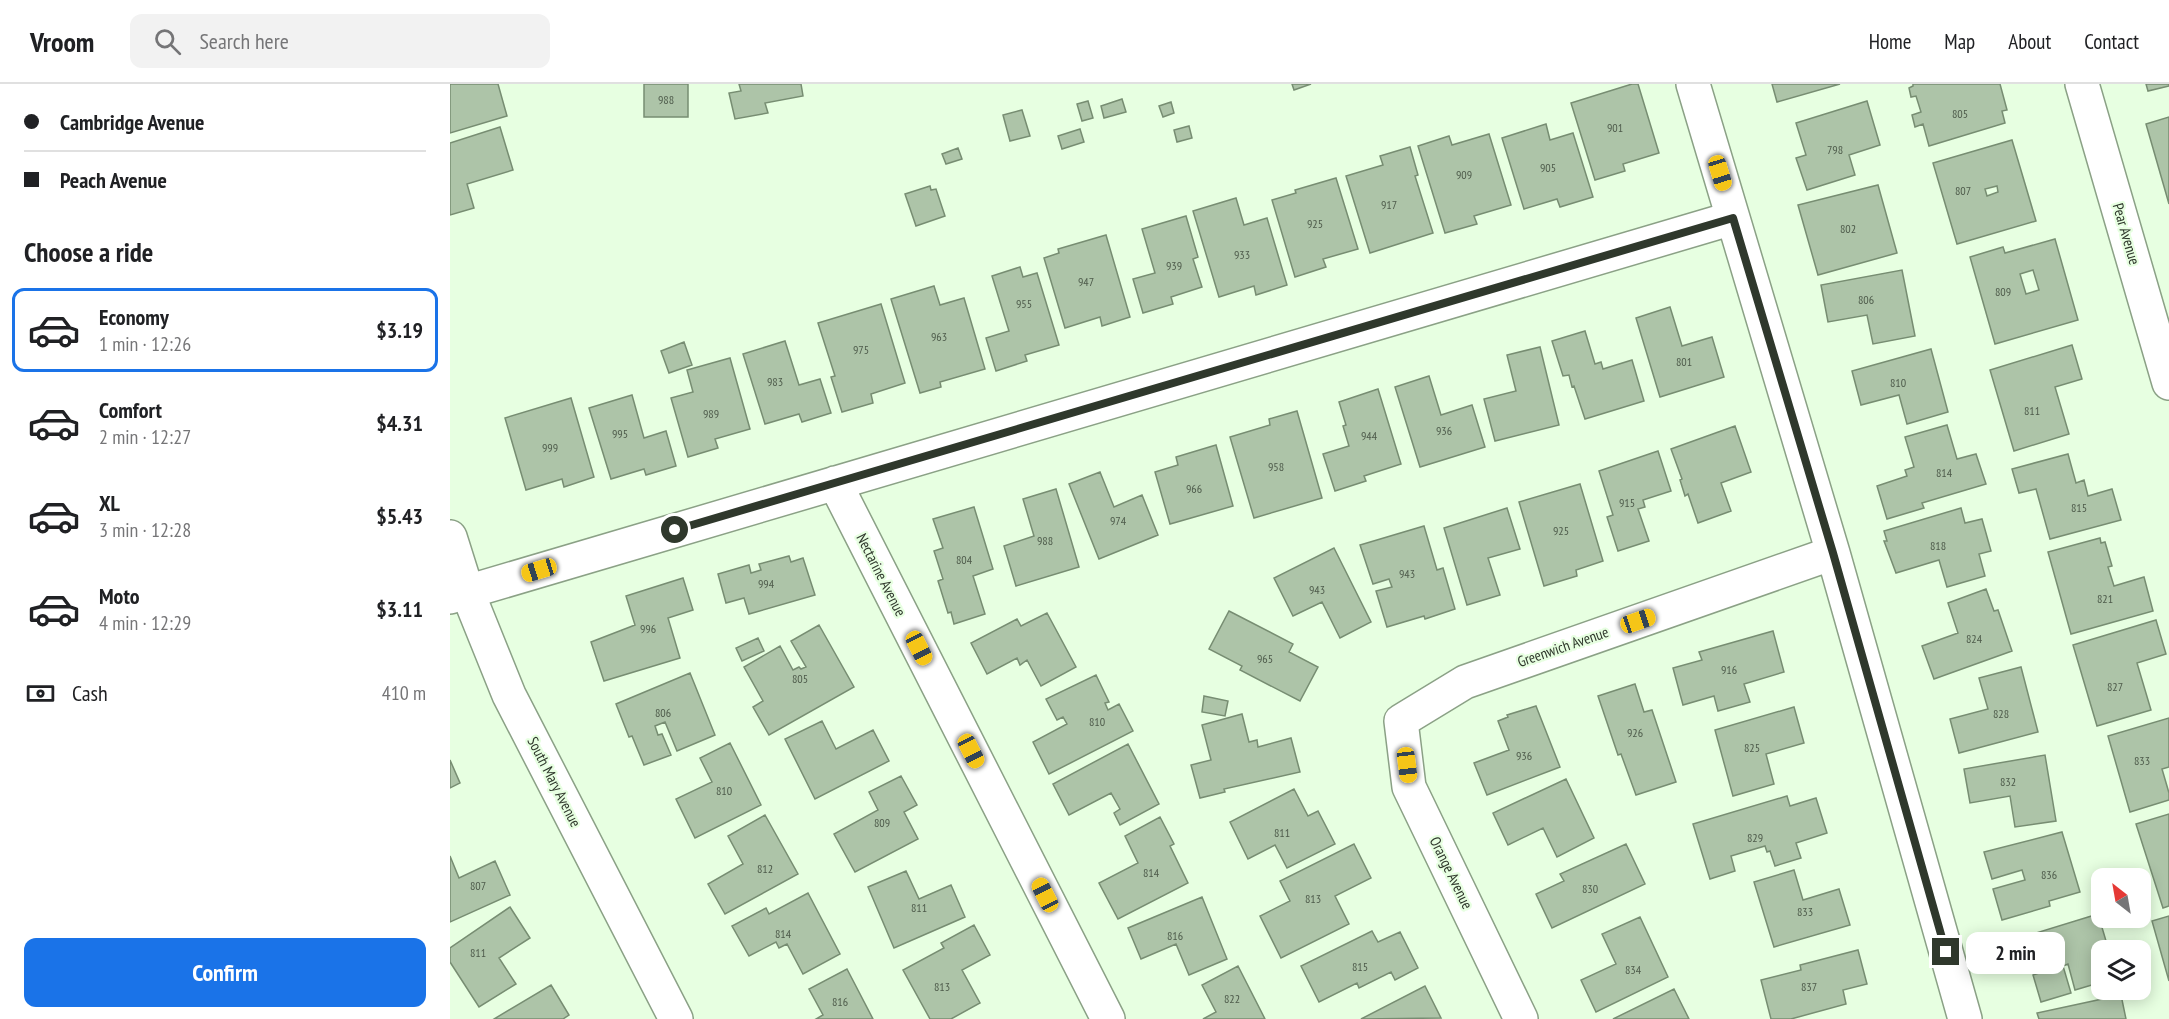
<!DOCTYPE html>
<html lang="en">
<head>
<meta charset="utf-8">
<style>
  body { margin:0; font-family:"PT Sans Narrow",sans-serif; background:#f2f2f2; color:#202124; height:100vh; display:flex; flex-direction:column; font-size:22px; white-space:nowrap }
  * { box-sizing:border-box; margin:0 }
  p { font-size:20px; color:#757577 }
  .icon { flex:none; width:33px; height:33px; fill:none; stroke:currentColor; stroke-width:2; stroke-linecap:round; stroke-linejoin:round }
  .map { position:relative; flex:1; overflow:hidden }
  .drawer { display:flex; flex-direction:column; background:#fff; width:450px }
  .drawer>* { flex:none }
  .guide { display:grid; align-content:center; height:132px; padding:0 24px; background:#fff }
  .needle { width:39px; rotate:329deg }
  .buttons { position:absolute; left:1641px; top:784px; display:grid; gap:12px }
  .buttons a { display:grid; place-items:center; width:60px; height:60px; border-radius:12px; background:#fff; box-shadow:0 3px 15px #0003; font-size:30px }
  .end { position:absolute; width:27px; height:27px; margin:-14px; border:8px solid #2f382c; background:#fff; box-shadow:0 0 0 3px #fff }
  .from { border-radius:50% }
  .bubble { position:absolute; height:42px; border-radius:12px; background:#fff; box-shadow:0 3px 15px #0003; font-size:20px; font-weight:600; line-height:42px; text-align:center }
  .car { position:absolute; width:18px; height:36px; margin:-18px -9px; border-radius:8px; box-shadow:0 0 4px 2px #0007; background:linear-gradient(#f5c518 24%,#345 0 40%,#f5c518 0 76%,#345 0 86%,#f5c518 0) }
  .guide b { display:flex; align-items:center; gap:21px; height:57px; font-size:22px }
  .guide b+b { border-top:2px solid #e0e0e0 }
  .guide i { width:15px; height:15px; background:#202124 }
  ul { padding:0; list-style:none }
  li { display:flex; align-items:center; gap:18px; height:84px; margin:0 12px 9px; padding:0 12px; border:3px solid transparent; border-radius:12px }
  li div { flex:1 }
  li b { display:block; font-size:22px }
  li em { font-style:normal; font-weight:600 }
  li.selected { border-color:#1a73e8 }
  li>.icon { width:54px; height:54px; stroke-width:1.5 }
  h2 { padding:0 24px; font-size:27px; line-height:72px }
  .pay { display:flex; align-items:center; gap:15px; height:66px; padding:0 24px; font-size:22px }
  .pay p { margin-inline-start:auto }
  .cta { display:flex; gap:12px; margin-top:auto; padding:12px 24px }
  .cta a { flex:1; height:69px; border-radius:12px; background:#1a73e8; color:#fff; font-size:24px; font-weight:600; line-height:69px; text-align:center }
  header { display:flex; align-items:center; gap:36px; box-sizing:border-box; height:84px; padding:0 30px; background:#fff; border-bottom:2px solid #e0e0e0 }
  header strong { font-size:28px }
  nav { display:flex; gap:33px; margin-inline-start:auto; font-size:21px }
  .search { width:420px; height:54px; background:#f2f2f2; display:flex; align-items:center; gap:15px; box-sizing:border-box; padding:0 21px; border-radius:12px; color:#757577; font-size:22px }
  main { display:flex; flex:1; min-height:0 }
  .map>svg:first-child { display:block }
  .building { fill:#adc4a8; stroke:#778d72; stroke-width:1.5; fill-rule:evenodd }
  .lines { fill:none; stroke-linecap:round; stroke-linejoin:round }
  .street-casing { stroke:#8ba186; stroke-width:36 }
  .secondary-casing { stroke:#8ba186; stroke-width:36 }
  .street { stroke:#fff; stroke-width:33 }
  .secondary { stroke:#fff; stroke-width:33 }
  .route { stroke:#2f382c; stroke-width:8 }
  .labels { text-anchor:middle; stroke-width:4.5; stroke-linejoin:round; paint-order:stroke }
  .number-label { font-size:12px; fill:#4e5b4b }
  .street-label { font-size:15px; fill:#2f382c; stroke:#e7ffe1 }
</style>
</head>
<body>
<header>
<strong>Vroom</strong>
<div class="search"><svg class="icon" aria-label="search" viewBox="0 0 24 24"><circle cx="10" cy="10" r="6"/><path d="M15 15l6 6"/></svg>Search here</div>
<nav><a>Home</a><a>Map</a><a>About</a><a>Contact</a></nav>
</header>
<main>
<section class="drawer">
<div class="guide">
<b><i class="from"></i>Cambridge Avenue</b>
<b><i></i>Peach Avenue</b>
</div>
<h2>Choose a ride</h2>
<ul>
<li class="selected"><svg class="icon" aria-label="car" viewBox="0 0 24 24"><path d="M5 17H2v-5l4-1 3-4h7l3 4 3 1v5h-3M9 17h6M6 11h13"/><circle cx="7" cy="17" r="2"/><circle cx="17" cy="17" r="2"/></svg><div><b>Economy</b><p>1 min · 12:26</p></div><em>$3.19</em></li>
<li><svg class="icon" aria-label="car" viewBox="0 0 24 24"><path d="M5 17H2v-5l4-1 3-4h7l3 4 3 1v5h-3M9 17h6M6 11h13"/><circle cx="7" cy="17" r="2"/><circle cx="17" cy="17" r="2"/></svg><div><b>Comfort</b><p>2 min · 12:27</p></div><em>$4.31</em></li>
<li><svg class="icon" aria-label="car" viewBox="0 0 24 24"><path d="M5 17H2v-5l4-1 3-4h7l3 4 3 1v5h-3M9 17h6M6 11h13"/><circle cx="7" cy="17" r="2"/><circle cx="17" cy="17" r="2"/></svg><div><b>XL</b><p>3 min · 12:28</p></div><em>$5.43</em></li>
<li><svg class="icon" aria-label="car" viewBox="0 0 24 24"><path d="M5 17H2v-5l4-1 3-4h7l3 4 3 1v5h-3M9 17h6M6 11h13"/><circle cx="7" cy="17" r="2"/><circle cx="17" cy="17" r="2"/></svg><div><b>Moto</b><p>4 min · 12:29</p></div><em>$3.11</em></li>
</ul>
<div class="pay"><svg class="icon" aria-label="cash" viewBox="0 0 24 24"><path d="M3 7h18v10H3z"/><circle cx="12" cy="12" r="2"/></svg>Cash<p>410 m</p></div>
<div class="cta"><a>Confirm</a></div>
</section>
<div class="map">
<svg width="1719" height="935" viewBox="0 0 1719 935">
  <rect width="100%" height="100%" fill="#e7ffe1"/>
  <!-- building -->
  <path class="building" d="M0,0H48L57,32L0,49Z
    M194,0H238V33H194Z
    M289,0H351L353,12L315,19L318,29L285,35L279,9L291,7Z
    M842,0H861L844,6Z
    M1182,0H1188L1209,69L1173,80L1175,87L1145,96L1121,19Z
    M1322,0H1390L1327,18Z
    M1463,0H1550L1557,26L1552,27L1555,39L1479,62L1473,40L1465,43L1462,31L1471,28L1466,12L1461,13L1459,4L1463,2Z
    M1696,0H1719V2L1698,7Z
    M672,15L676,28L654,34L651,22Z
    M638,17L643,34L632,37L627,20Z
    M1417,17L1430,61L1399,71L1405,91L1357,106L1346,74L1356,71L1346,39Z
    M721,18L724,29L713,33L709,22Z
    M572,26L580,52L560,57L553,31Z
    M1719,33V120L1696,40Z
    M1096,40L1100,56L1123,49L1143,113L1110,123L1107,115L1074,125L1052,54Z
    M739,42L742,54L727,58L724,46Z
    M50,43L63,86L17,100L24,124L0,131V59Z
    M630,45L634,58L612,65L608,52Z
    M1039,50L1061,121L1024,132L1027,140L995,149L968,62L999,52L1002,61Z
    M1562,56L1586,137L1507,160L1483,79ZM1547,102L1548,108L1537,112L1535,105Z
    M960,63L968,91L965,92L983,149L920,169L896,92L933,81L930,72Z
    M508,64L512,75L496,80L492,70Z
    M886,94L908,165L873,175L876,183L845,193L822,116L846,109L845,106Z
    M1428,101L1447,169L1368,191L1348,121Z
    M480,102L481,106L486,105L495,132L466,142L455,110Z
    M786,114L794,141L817,134L837,201L806,211L804,202L769,213L743,127Z
    M736,132L748,173L743,175L752,203L721,213L723,220L693,229L683,195L705,189L692,145Z
    M656,151L680,233L652,242L650,233L615,244L594,174L609,169L608,165Z
    M1605,155L1628,236L1545,260L1520,173L1553,163L1555,169ZM1583,186L1589,206L1576,210L1570,190Z
    M570,183L573,193L587,189L609,261L575,271L577,277L546,287L536,254L559,247L542,192Z
    M1452,186L1465,252L1423,260L1417,231L1378,238L1371,201Z
    M484,202L490,221L514,214L535,285L490,298L491,303L470,309L441,215Z
    M431,220L455,299L421,310L423,319L392,328L381,293L385,292L368,239Z
    M1220,223L1232,262L1262,253L1274,293L1210,313L1186,234Z
    M1135,247L1145,280L1151,278L1153,285L1182,276L1194,317L1135,335L1124,302L1122,303L1119,291L1113,292L1102,257Z
    M335,257L349,301L370,295L381,329L352,338L349,330L315,340L293,270Z
    M234,258L242,281L219,289L211,267Z
    M1622,261L1632,295L1605,303L1619,350L1564,367L1540,286Z
    M1090,263L1109,341L1045,357L1034,315L1066,307L1057,271Z
    M1481,265L1498,328L1457,340L1449,311L1411,321L1402,287Z
    M280,274L300,345L265,355L268,364L238,373L221,314L243,308L237,286Z
    M979,292L991,331L1022,321L1035,363L970,383L945,303Z
    M928,305L951,380L914,392L916,397L885,407L873,370L899,362L893,342L896,341L889,318Z
    M182,311L194,354L216,347L226,382L196,391L194,385L161,395L139,324Z
    M121,314L144,393L114,403L112,395L76,406L55,334Z
    M847,327L872,414L804,434L780,353L820,341L819,335Z
    M1497,341L1507,375L1526,370L1536,400L1472,419L1474,424L1437,435L1427,402L1457,392L1455,386L1464,383L1455,353Z
    M1285,342L1301,388L1271,399L1281,427L1248,439L1238,410L1235,412L1230,396L1232,395L1221,365Z
    M766,361L783,422L720,440L705,388L728,381L726,373Z
    M1208,367L1221,407L1193,416L1195,423L1188,425L1199,457L1168,467L1157,433L1163,431L1149,387Z
    M1618,370L1626,399L1634,396L1638,412L1662,405L1671,436L1600,455L1586,405L1569,409L1562,385Z
    M650,388L664,423L692,411L708,451L649,475L619,400Z
    M1130,400L1153,477L1126,486L1127,492L1094,502L1069,418Z
    M606,405L629,483L566,502L554,462L584,452L573,415Z
    M524,423L543,485L523,492L535,530L504,540L501,528L498,529L488,497L493,495L484,467L493,464L483,435Z
    M1057,424L1070,465L1038,474L1050,511L1017,521L994,444Z
    M1511,424L1515,439L1532,435L1541,467L1529,470L1535,492L1497,503L1489,476L1446,489L1434,457H1437L1434,447Z
    M974,442L987,486L993,484L1005,525L975,535L974,532L937,543L926,507L942,503L939,495L923,500L910,461Z
    M1650,454L1651,459L1655,458L1662,482L1658,483L1664,502L1694,493L1703,527L1621,550L1598,468Z
    M884,464L921,538L890,554L872,518L843,532L824,494Z
    M339,472L341,478L353,474L365,511L299,530L294,514L276,519L268,490L299,481L301,489L311,486L309,480Z
    M233,494L243,526L218,534L230,574L154,597L141,558L185,541L176,512Z
    M1536,505L1544,527L1548,526L1562,567L1484,595L1472,562L1508,549L1498,519Z
    M779,527L843,560L839,568L868,583L850,617L790,586L792,582L759,565Z
    M597,529L626,583L591,602L577,576L570,581L567,574L537,590L521,559L567,535L571,542Z
    M1706,536L1716,570L1687,579L1701,626L1647,642L1623,561Z
    M369,541L404,603L319,651L303,623L313,617L294,583L330,562L343,586L349,583L351,585L356,583L341,557Z
    M1323,547L1334,588L1294,600L1300,618L1268,627L1264,612L1233,621L1223,584L1252,576L1249,568Z
    M308,554L314,567L292,577L286,564Z
    M1571,583L1588,648L1509,669L1500,635L1538,625L1529,594Z
    M240,589L265,651L227,667L215,638L205,642L208,651L212,650L221,671L194,681L182,652L179,653L166,620Z
    M646,591L659,618L655,619L658,626L669,620L683,647L599,690L583,658L617,640L613,633L607,636L596,615Z
    M1185,600L1194,628L1202,626L1226,698L1186,711L1171,670L1168,671L1148,612Z
    M754,612L778,617L775,632L752,628Z
    M1086,622L1110,683L1037,711L1024,679L1059,666L1048,637L1058,633L1057,631Z
    M1344,623L1354,659L1316,670L1324,700L1283,712L1265,646Z
    M792,630L799,658L807,656L808,663L841,654L850,688L774,705L775,708L750,714L741,681L761,676L752,641Z
    M1719,634V683L1712,685L1719,709V716L1680,728L1658,652Z
    M372,637L386,665L423,646L439,677L365,715L335,655Z
    M280,659L311,721L245,754L226,715L262,698L250,674Z
    M678,660L709,720L670,741L664,729L670,725L661,709L619,731L603,700Z
    M1595,671L1606,737L1565,743L1560,712L1520,719L1514,685Z
    M0,676L10,699L0,704Z
    M451,692L467,721L454,728L468,755L405,788L384,750L428,726L419,708Z
    M1116,695L1144,754L1107,773L1093,744L1058,761L1043,729Z
    M844,705L858,732L868,727L885,760L837,784L825,761L798,775L780,738Z
    M1337,712L1340,722L1366,714L1377,749L1346,759L1351,774L1325,782L1320,767L1317,768L1315,762L1281,772L1285,787L1260,795L1243,740Z
    M1719,730V822L1713,824L1686,740Z
    M315,731L348,790L275,830L258,800L293,780L278,752Z
    M710,733L724,760L720,762L738,799L668,835L649,799L688,779L675,752Z
    M1612,748L1630,808L1599,817L1600,822L1552,836L1543,805L1575,796L1572,786L1542,795L1534,768Z
    M904,760L921,794L885,812L899,840L831,874L810,832L840,817L830,797Z
    M1176,760L1195,800L1102,844L1086,810L1114,797L1110,790Z
    M0,772L9,794L45,777L60,811L0,838Z
    M1344,786L1353,816L1389,805L1400,841L1324,863L1304,798Z
    M456,787L469,815L501,801L515,833L444,864L418,803Z
    M358,809L390,870L353,890L337,860L329,864L326,858L299,872L282,842L316,824L319,830Z
    M752,813L777,875L739,891L726,860L691,875L678,844Z
    M60,823L80,854L49,874L66,900L29,923L0,878V864Z
    M1648,830L1659,867H1652V898L1625,906L1618,880L1613,882L1621,909L1591,918L1583,891L1604,884L1602,878L1579,885L1570,854Z
    M1719,832V897L1702,837Z
    M1190,833L1218,893L1146,928L1131,896L1166,880L1152,850Z
    M524,841L540,871L512,886L530,919L501,935H480L453,886L494,864L491,859Z
    M922,847L928,858L950,848L968,884L945,896L941,888L909,904L907,899L869,918L851,882Z
    M1408,866L1417,900L1393,906L1396,920L1341,935H1321L1311,896L1351,886L1350,881Z
    M788,882L815,935H753L766,928L752,901Z
    M397,885L423,935H366L373,931L359,905Z
    M101,901L119,931L113,935H44Z
    M975,902L991,934L911,935Z
    M1224,905L1239,935H1163Z
    M1671,911L1676,935H1589L1587,929Z"/>
  <g class="lines">
    <defs>
      <path id="street" d="M1243,0L1383,469L1515,935
        M1632,0L1719,299
        M385,399L658,935
        M0,513L1283,134
        M1071,935L959,703L951,637L1015,598L1383,469"/>
      <path id="secondary" d="M0,453L17,507L59,611L226,935"/>
    </defs>
    <!-- street casing -->
    <use href="#street" class="street-casing"/>
    <!-- secondary casing -->
    <use href="#secondary" class="secondary-casing"/>
    <!-- street -->
    <use href="#street" class="street"/>
    <!-- secondary -->
    <use href="#secondary" class="secondary"/>
  </g>
  <g class="lines">
    <!-- route -->
    <path class="route" d="M225,446L1283,134L1383,469L1496,868"/>
  </g>
  <g class="labels">
    <!-- number labels -->
    <g class="number-label">
      <text x="216" y="20">988</text>
      <text x="1510" y="34">805</text>
      <text x="1165" y="48">901</text>
      <text x="1385" y="70">798</text>
      <text x="1098" y="88">905</text>
      <text x="1014" y="95">909</text>
      <text x="1513" y="111">807</text>
      <text x="939" y="125">917</text>
      <text x="865" y="144">925</text>
      <text x="1398" y="149">802</text>
      <text x="792" y="175">933</text>
      <text x="724" y="186">939</text>
      <text x="636" y="202">947</text>
      <text x="1553" y="212">809</text>
      <text x="1416" y="220">806</text>
      <text x="574" y="224">955</text>
      <text x="489" y="257">963</text>
      <text x="411" y="270">975</text>
      <text x="1234" y="282">801</text>
      <text x="325" y="302">983</text>
      <text x="1448" y="303">810</text>
      <text x="1582" y="331">811</text>
      <text x="261" y="334">989</text>
      <text x="994" y="351">936</text>
      <text x="170" y="354">995</text>
      <text x="919" y="356">944</text>
      <text x="100" y="368">999</text>
      <text x="826" y="387">958</text>
      <text x="1494" y="393">814</text>
      <text x="744" y="409">966</text>
      <text x="1177" y="423">915</text>
      <text x="1629" y="428">815</text>
      <text x="668" y="441">974</text>
      <text x="1111" y="451">925</text>
      <text x="595" y="461">988</text>
      <text x="1488" y="466">818</text>
      <text x="514" y="480">804</text>
      <text x="957" y="494">943</text>
      <text x="316" y="504">994</text>
      <text x="867" y="510">943</text>
      <text x="1655" y="519">821</text>
      <text x="198" y="549">996</text>
      <text x="1524" y="559">824</text>
      <text x="815" y="579">965</text>
      <text x="1279" y="590">916</text>
      <text x="350" y="599">805</text>
      <text x="1665" y="607">827</text>
      <text x="213" y="633">806</text>
      <text x="1551" y="634">828</text>
      <text x="647" y="642">810</text>
      <text x="1185" y="653">926</text>
      <text x="1302" y="668">825</text>
      <text x="1074" y="676">936</text>
      <text x="1692" y="681">833</text>
      <text x="1558" y="702">832</text>
      <text x="274" y="711">810</text>
      <text x="432" y="743">809</text>
      <text x="832" y="753">811</text>
      <text x="1305" y="758">829</text>
      <text x="315" y="789">812</text>
      <text x="701" y="793">814</text>
      <text x="1599" y="795">836</text>
      <text x="28" y="806">807</text>
      <text x="1140" y="809">830</text>
      <text x="863" y="819">813</text>
      <text x="469" y="828">811</text>
      <text x="1355" y="832">833</text>
      <text x="333" y="854">814</text>
      <text x="725" y="856">816</text>
      <text x="28" y="873">811</text>
      <text x="910" y="887">815</text>
      <text x="1183" y="890">834</text>
      <text x="492" y="907">813</text>
      <text x="1359" y="907">837</text>
      <text x="782" y="919">822</text>
      <text x="390" y="922">816</text>
    </g>
    <!-- street labels -->
    <g class="street-label">
      <text transform="translate(1676 150) rotate(74)" y="5">Pear Avenue</text>
      <text transform="translate(431 491) rotate(63)" y="5">Nectarine Avenue</text>
      <text transform="translate(1113 563) rotate(-19)" y="5">Greenwich Avenue</text>
      <text transform="translate(104 698) rotate(63)" y="5">South Mary Avenue</text>
      <text transform="translate(1001 789) rotate(64)" y="5">Orange Avenue</text>
    </g>
  </g>
</svg>
<div class="buttons">
<a><svg class="needle" viewBox="-14 -14 28 28"><path d="M0-13l5 13h-10z" fill="#e53935"/><path d="M0 13l5-13h-10z" fill="#757577"/></svg></a>
<a><svg class="icon" aria-label="layers" viewBox="0 0 24 24"><path d="M12 4l9 5-9 5-9-5zM3 14l9 5 9-5"/></svg></a>
</div>
<i class="end from" style="left:225px;top:446px"></i>
<i class="end" style="left:1496px;top:868px"></i>
<div class="bubble" style="left:1516px;top:848px;width:99px">2 min</div>
<i class="car" style="left:1270px;top:89px;rotate:163deg"></i>
<i class="car" style="left:89px;top:486px;rotate:253deg"></i>
<i class="car" style="left:1188px;top:537px;rotate:71deg"></i>
<i class="car" style="left:469px;top:564px;rotate:153deg"></i>
<i class="car" style="left:521px;top:667px;rotate:153deg"></i>
<i class="car" style="left:957px;top:681px;rotate:173deg"></i>
<i class="car" style="left:595px;top:811px;rotate:333deg"></i>
</div>
</main>
</body>
</html>
